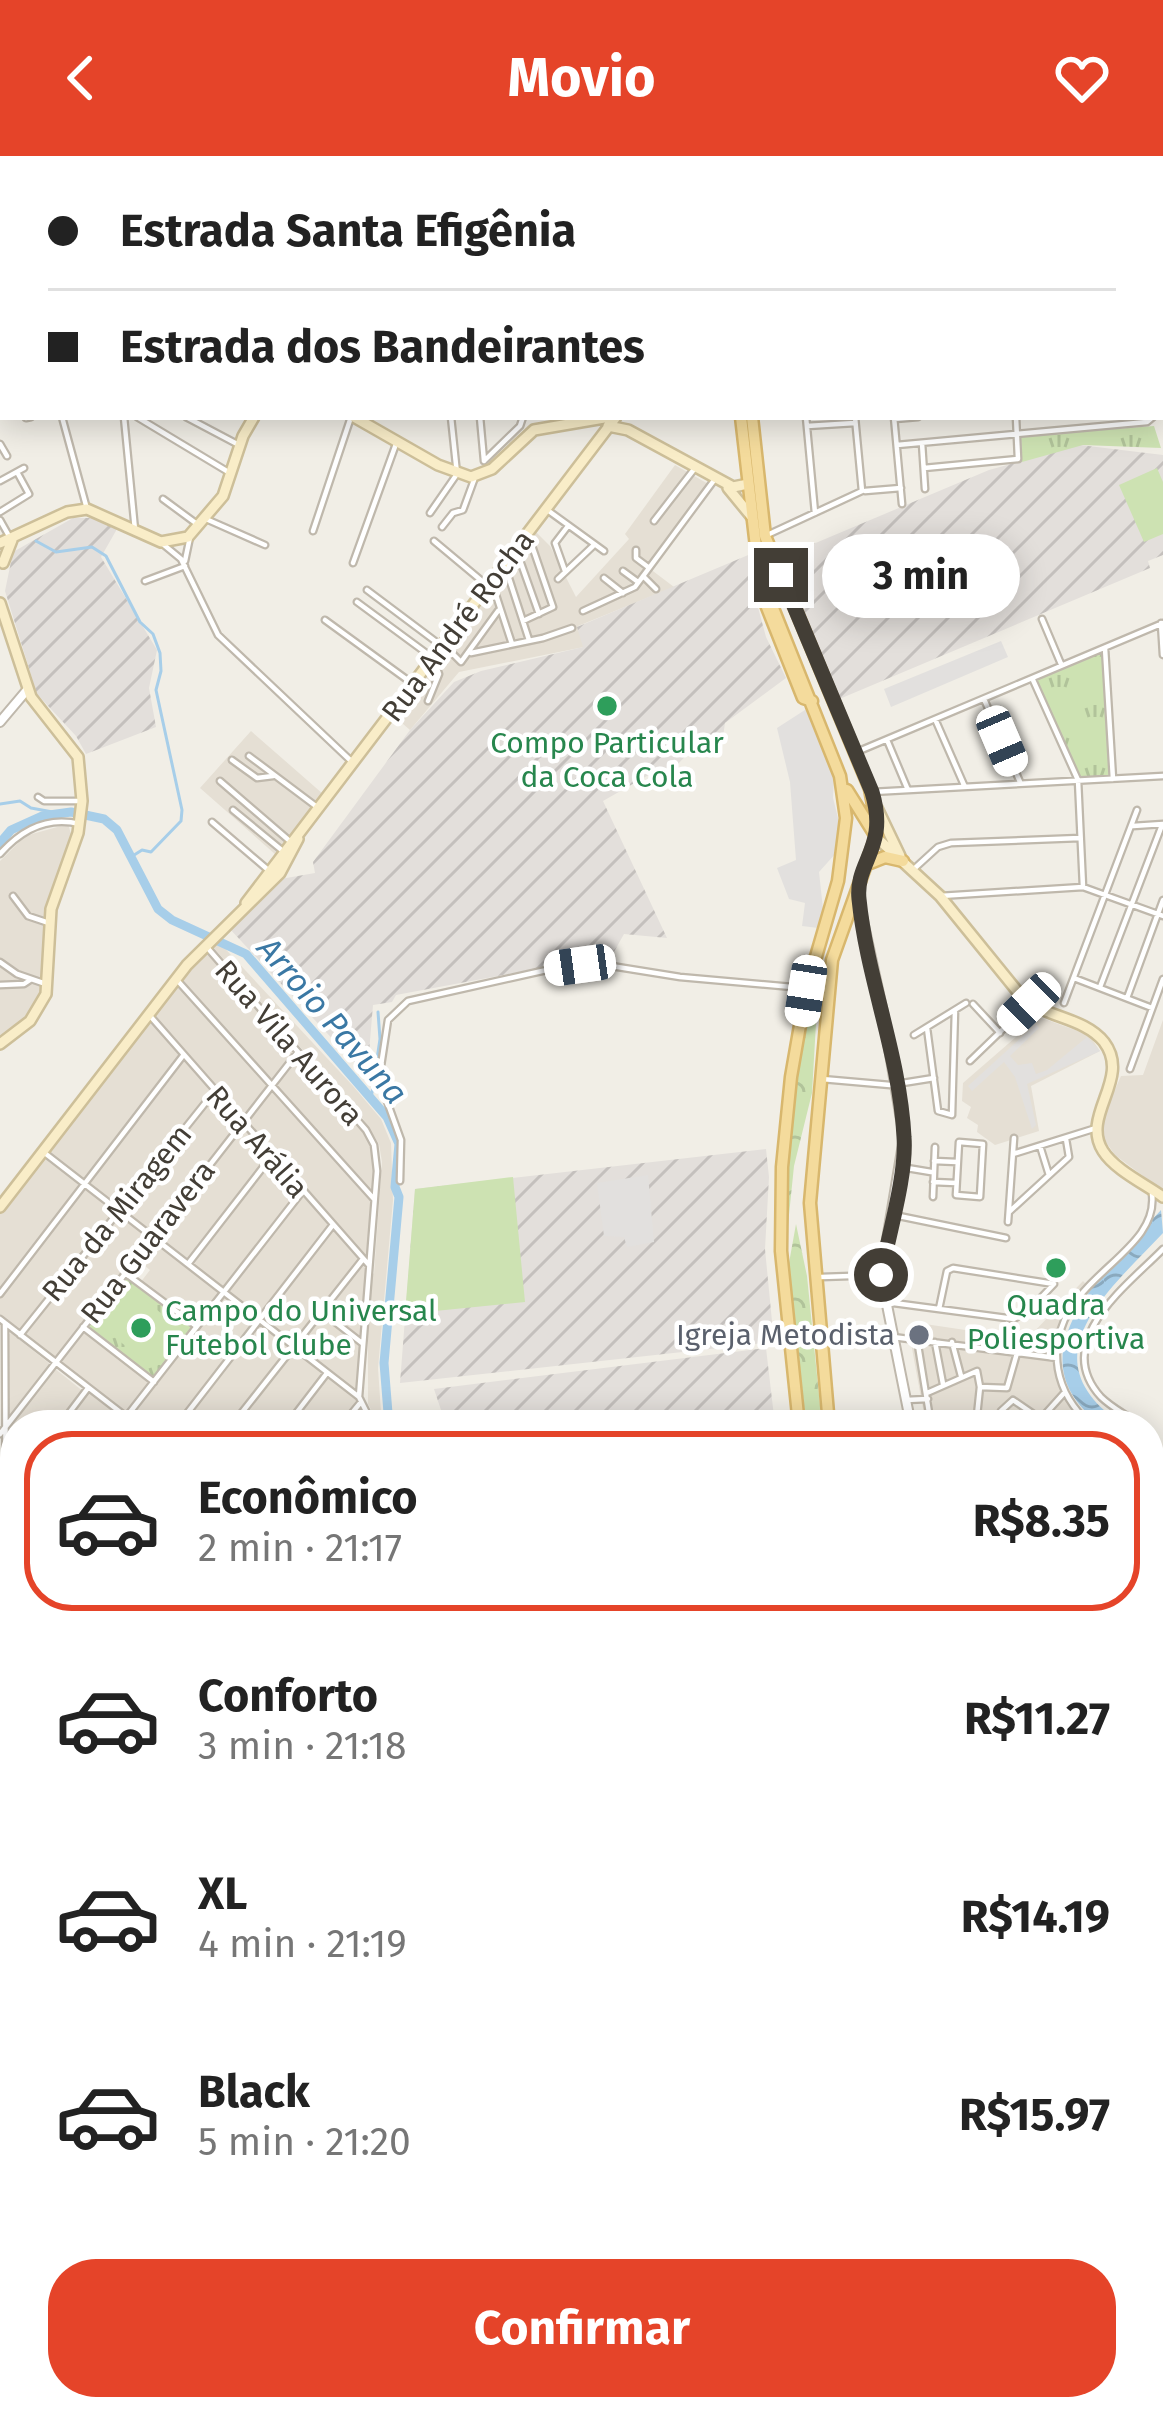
<!DOCTYPE html>
<html lang="pt">
<head>
<meta charset="utf-8">
<style>
  body { margin:0; font-family:"Fira Sans",sans-serif; background:#f6f6f6; color:#222; height:100vh; display:flex; flex-direction:column; font-size:45px; white-space:nowrap }
  * { box-sizing:border-box; margin:0 }
  p { font-size:39px; color:#767676 }
  .icon { flex:none; width:66px; height:66px; fill:none; stroke:currentColor; stroke-width:2; stroke-linecap:round; stroke-linejoin:round }
  .map { position:relative; flex:1; overflow:hidden }
  .panel { position:absolute; left:0px; top:1254px; width:1164px; height:1011px; display:flex; flex-direction:column; background:#fff; border-radius:48px 48px 0 0; box-shadow:0 6px 30px #0003 }
  .panel>* { flex:none }
  .banner { position:absolute; left:0px; top:0px; width:1164px; height:264px; box-shadow:0 6px 30px #0003; display:grid; align-content:center; height:264px; padding:0 48px; background:#fff }
  .end { position:absolute; width:54px; height:54px; margin:-27px; border:15px solid #433e36; background:#fff; box-shadow:0 0 0 6px #fff }
  .from { border-radius:50% }
  .bubble { position:absolute; height:84px; border-radius:42px; background:#fff; box-shadow:0 6px 30px #0003; font-size:39px; font-weight:700; line-height:84px; text-align:center }
  .car { position:absolute; width:36px; height:72px; margin:-36px -18px; border-radius:15px; box-shadow:0 0 9px 3px #0007; background:linear-gradient(#fff 24%,#345 0 40%,#fff 0 76%,#345 0 86%,#fff 0) }
  .banner b { display:flex; align-items:center; gap:42px; height:114px; font-size:45px }
  .banner b+b { border-top:3px solid #e0e0e0 }
  .banner i { width:30px; height:30px; background:#222 }
  ul { padding:21px 0 0; list-style:none }
  li { display:flex; align-items:center; gap:36px; height:180px; margin:0 24px 18px; padding:0 24px; border:6px solid transparent; border-radius:48px }
  li div { flex:1 }
  li b { display:block; font-size:45px }
  li em { font-style:normal; font-weight:700 }
  li.on { border-color:#e54429 }
  li>.icon { width:108px; height:108px; stroke-width:1.5 }
  .button { display:flex; gap:24px; margin-top:auto; padding:24px 48px }
  .button a { flex:1; height:138px; border-radius:48px; background:#e54429; color:#fff; font-size:48px; font-weight:700; line-height:138px; text-align:center }
  header { display:flex; justify-content:space-between; align-items:center; height:156px; padding:0 48px; background:#e54429; color:#fff; font-size:54px; font-weight:700 }
  .map>svg:first-child { display:block }
  .residential { fill:#e5dfd4; fill-rule:evenodd }
  .industrial { fill:url(#industrial-furrows) }
  .grass { fill:url(#grass-tufts) }
  .forest { fill:url(#forest-crowns) }
  .pitch { fill:#cde2b2 }
  .parking { fill:#e2e0de }
  .water { fill:url(#water-waves) }
  .lines { fill:none; stroke-linecap:round; stroke-linejoin:round }
  .stream { stroke:#a7cee9; stroke-width:3 }
  .river { stroke:#a7cee9; stroke-width:9 }
  .minor-casing { stroke:#bfb8ac; stroke-width:9 }
  .tertiary-casing { stroke:#bfb8ac; stroke-width:12 }
  .secondary-casing { stroke:#cdbf99; stroke-width:14 }
  .primary-casing { stroke:#d8b76d; stroke-width:15 }
  .minor { stroke:#fff; stroke-width:4.5 }
  .tertiary { stroke:#fff; stroke-width:8 }
  .secondary { stroke:#f9edc8; stroke-width:9 }
  .primary { stroke:#f4db9c; stroke-width:10 }
  .route { stroke:#433e36; stroke-width:15 }
  .leisure-dot { fill:#2e9e5b; stroke:#fff; stroke-width:4.5 }
  .worship-dot { fill:#6b7280; stroke:#fff; stroke-width:4.5 }
  .labels { text-anchor:middle; stroke-width:9; stroke-linejoin:round; paint-order:stroke }
  .street-label { font-size:30px; fill:#433e36; stroke:#fff }
  .leisure-label { font-size:30px; fill:#27864d; stroke:#fff }
  .worship-label { font-size:30px; fill:#5b616d; stroke:#fff; text-anchor:end }
  .water-label { font-size:33px; font-style:italic; fill:#3a78a4; stroke:#fff }
</style>
</head>
<body>
<header><svg class="icon" aria-label="back" viewBox="0 0 24 24"><path d="M15 5l-7 7 7 7"/></svg>Movio<svg class="icon" aria-label="heart" viewBox="0 0 24 24"><path d="M12 20l-8-8c-3-5 5-10 8-4 3-6 11-1 8 4z"/></svg></header>
<div class="map">
<svg width="1163" height="2263" viewBox="0 0 1163 2263">
  <defs>
    <pattern id="industrial-furrows" width="10" height="10" patternUnits="userSpaceOnUse" patternTransform="scale(3)"><rect width="10" height="10" fill="#e3dfdb"/><path d="M-1 1l2-2M0 10L10 0M9 11l2-2" fill="none" stroke="#c4c0bd"/></pattern>
    <pattern id="grass-tufts" width="24" height="20" patternUnits="userSpaceOnUse" patternTransform="scale(3)"><rect width="24" height="20" fill="#cde2b2"/><path d="M3 7l-1-3M5 7V3M7 7l1-3M15 17l-1-3M17 17v-4M19 17l1-3" fill="none" stroke="#b1c39a"/></pattern>
    <pattern id="forest-crowns" width="20" height="18" patternUnits="userSpaceOnUse" patternTransform="scale(3)"><rect width="20" height="18" fill="#cde2b2"/><path d="M2 6a3 3 0 1 1 6 0M12 15a3 3 0 1 1 6 0" fill="none" stroke="#b1c39a"/></pattern>
    <pattern id="water-waves" width="16" height="10" patternUnits="userSpaceOnUse" patternTransform="scale(3)"><rect width="16" height="10" fill="#a7cee9"/><path d="M0 5q4-4 8 0t8 0" fill="none" stroke="#8aa9be"/></pattern>
  </defs>
  <rect width="100%" height="100%" fill="#f1eee6"/>
  <!-- residential -->
  <path class="residential" d="M675,309L710,329L649,412L674,431L578,470L584,491L459,516L410,574L395,561L535,375L550,390L576,441L629,383L625,378Z
    M251,575L323,638L276,699L200,632Z
    M68,668L72,681L45,763L42,841L33,856L0,885V705L25,680Z
    M218,785L353,930L381,963L391,987L393,1044L378,1212L381,1256L390,1269H379L368,1248V1182L362,1188L359,1241L344,1231L361,1246L373,1269H59L66,1259L57,1269H15V1323L5,1336V1275L54,1212L84,1236L88,1232L0,1163V1053L206,789L366,974L377,1001L370,1100L363,1103L347,1088L374,1118L382,1006L379,988L363,963L213,791ZM155,1081L158,1085L140,1106L150,1114L140,1127L176,1154L185,1144L206,1159L153,1226L81,1173Z
    M1039,861L1089,879L1100,895L1031,930L1039,975L995,989L977,976L978,969L967,962L971,951L962,945L963,927Z
    M1163,864V1035L1115,999L1101,979L1102,963L1121,920L1143,919Z
    M1083,1125L1087,1129L1060,1167L1054,1199L1065,1244L1088,1269H926L911,1187V1174L918,1167L1027,1183Z
    M11,1177L50,1208L10,1260L5,1181Z
    M15,1443V1864L0,1883V1795L9,1782L0,1791V1685L10,1687L11,1684L0,1681V1446Z"/>
  <!-- industrial -->
  <path class="industrial" d="M1080,289L1163,299V399L1148,405L1150,412L837,544L780,402L989,314Z
    M73,362H99L117,373L101,401L157,494L149,532L156,571L86,598L76,580L37,538L5,435L13,396Z
    M753,397V433L766,481L786,522L725,567L722,587L713,591L695,590L678,608L652,617L603,645L667,782L624,778L610,803H589L396,839L392,846L373,849L367,920L229,772L275,724L315,717L313,706L410,574L454,526L481,515L583,491L577,471Z
    M766,993L769,1021L765,1093L774,1186L400,1227L415,1033Z
    M766,1192L775,1269H446L434,1233Z
    M1149,1755L1163,1776V1916L1149,1917Z
    M665,2250H889L890,2263H600L665,2254Z"/>
  <!-- grass -->
  <path class="grass" d="M1154,270L1161,292L1083,289L1022,306L1021,280Z
    M1103,493L1109,619L1075,622L1032,523Z
    M130,1122L193,1171L153,1223L87,1172L124,1123Z"/>
  <!-- forest -->
  <path class="forest" d="M811,850H817L812,937L794,1010L785,1098L783,1031L804,856Z
    M796,1068L807,1120L822,1269H806L789,1107Z"/>
  <!-- pitch -->
  <path class="pitch" d="M1157,312L1163,326V378L1144,386L1119,329Z
    M513,1021L525,1146L405,1158L415,1033Z
    M130,1132L183,1175L155,1213L100,1170Z"/>
  <!-- parking -->
  <path class="parking" d="M1001,485L1008,501L891,551L884,533Z
    M808,552L834,622L833,642L839,666L836,697L819,716L823,753L818,772L802,770L805,747L789,743L777,712L796,704L790,626L777,572Z
    M1036,868L1039,872L1010,900L1018,909L1032,907L1036,918L1047,914L1087,881L1100,895L1027,928L1036,969L1032,973L1015,921L1004,906L972,935L968,930Z
    M648,1019L654,1086L627,1091L624,1081L604,1080L597,1027Z"/>
  <!-- water -->
  <path class="water" d="M1161,1054L1163,1077C1108,1136 1024,1202 1123,1269H1102C1005,1200 1111,1110 1161,1054Z"/>
  <g class="lines">
    <!-- stream -->
    <path class="stream" d="M36,385L56,396L92,391L106,400L140,466L153,478L160,497L161,515L156,534L182,654L181,665L151,696L142,694L131,701
      M0,648L20,645L31,652L58,657
      M371,943L380,883L378,856"/>
    <!-- river -->
    <path class="river" d="M1028,0L1031,3
      M1161,186L1163,188
      M0,687L11,674L42,660L71,656L104,663L117,674L158,753L172,764L246,798L387,961L399,988L395,1031L399,1041L384,1207L388,1257L398,1269
      M566,2250L568,2263"/>
    <defs>
      <path id="minor" d="M186,0L187,3
        M981,0L984,3
        M1136,0L1138,3
        M25,3L26,0
        M74,3V0
        M124,3L125,0
        M997,3L1000,0
        M1093,3L1095,0
        M1113,3L1115,0
        M1161,23L1163,24
        M0,31L3,30
        M1161,45L1163,42
        M0,75L3,74
        M1161,98L1163,95
        M1161,123L1163,127
        M0,195L3,194
        M0,203L3,202
        M62,261L87,353
        M124,261L135,374
        M137,261L230,317
        M186,261L239,289
        M480,261L484,305
        M806,261L815,357
        M894,261L902,348
        M26,262L31,261
        M895,263L918,261
        M807,270L855,267
        M922,287L925,333
        M0,288L7,300
        M897,289L1147,266L1153,261
        M484,305L520,270L523,261
        M924,312L1018,303L1016,261
        M0,325L24,312
        M865,335L901,332
        M163,343L197,368
        M546,353L604,395
        M0,356L29,338L17,316
        M430,357L457,318L451,261
        M206,363L265,389
        M0,364L9,380
        M654,365L695,312
        M442,371L453,357L463,354L474,324
        M313,375L351,261
        M765,380L862,335L855,261
        M434,385L495,436L512,488
        M164,389L181,403L218,479L350,604
        M636,394V402L648,411
        M517,396L539,458
        M185,405L190,381
        M353,407L396,288
        M505,410L529,484
        M565,415L555,387L568,370
        M623,415L638,426
        M643,420L656,433
        M604,422L623,437
        M558,423L593,390
        M145,425L185,410
        M367,434L439,488
        M357,446L433,502L439,518L428,545
        M583,455L635,431L715,323
        M1042,463L1061,508
        M325,464L413,528
        M523,465L553,451L529,381
        M1161,467L1163,499
        M443,488L461,506L498,455
        M1105,492L1113,623
        M471,497L543,482L572,472
        M1033,524L1078,624L1083,731
        M984,543L1020,626
        M935,563L964,629
        M887,584L908,634
        M859,595L1163,467
        M249,600L317,651
        M232,604L257,622L273,620
        M220,625L292,687
        M872,636L1163,620
        M38,641L44,645H82
        M233,654L284,696
        M212,666L267,713
        M1133,670L1163,668
        M0,698C21,674 48,660 80,668
        M915,712L938,691L951,687L1080,682
        M13,740L28,760L49,767
        M940,740L1083,731L1163,760
        M205,789L366,974L374,989L377,1015L359,1241L373,1269
        M0,806L17,818L43,827
        M1074,822L1152,852
        M177,824L374,1043
        M0,829L24,828L30,824
        M1100,831L1162,669
        M1127,842L1163,744
        M1064,847L1137,654
        M973,848L1000,877
        M151,861L369,1109
        M927,872L938,955L952,959L955,854
        M914,879L966,847
        M970,905L1029,848
        M1130,913L1163,823
        M822,923L890,929L934,922
        M959,986L983,988L980,1041L956,1039Z
        M1040,990L1049,1019
        M46,998L359,1241
        M1013,998L1093,973
        M934,1005L957,1006
        M901,1011L931,1016
        M400,1025L401,984L379,923L388,864L408,845L551,813L599,808L680,821L825,834
        M933,1026L956,1027
        M933,1041L935,991
        M1009,1056L1069,1001L1066,983
        M894,1059L1006,1082
        M1008,1066L1014,982
        M188,1108L271,1001
        M125,1117L196,1170
        M821,1121L881,1119
        M0,1138L182,901
        M886,1146L1014,1163L1033,1150L1054,1128L953,1112L947,1115L939,1153
        M321,1155L362,1187
        M0,1163L137,1269
        M5,1167L6,1415
        M83,1171L154,1226
        M20,1179L214,936
        M893,1181L1057,1202
        M917,1183L931,1269
        M935,1186L943,1228
        M952,1186L961,1220
        M980,1231L1007,1232L1017,1197
        M927,1237L977,1215L980,1231L976,1269
        M906,1244L928,1243
        M1038,1266L1065,1236
        M60,1269L88,1232
        M120,1269L301,1037
        M178,1269L332,1070
        M232,1269L363,1103
        M287,1269L327,1217
        M342,1269L361,1246
        M1000,1269L1001,1255L1013,1244L1035,1259L1039,1269
        M1091,1269C1073,1253 1062,1236 1058,1213C1044,1124 1160,1102 1152,1038
        M1140,1269C1127,1259 1112,1252 1101,1241C1050,1185 1128,1129 1163,1093
        M0,1278L298,896
        M1149,1279L1163,1308
        M1163,1369L1151,1520L1152,1537L1163,1555
        M0,1423L15,1404
        M0,1444L15,1442
        M0,1503L15,1480
        M1149,1578L1163,1594
        M0,1579L15,1589
        M1149,1625L1163,1618
        M3,1634L15,1641
        M1149,1636L1163,1662
        M0,1651L4,1628
        M0,1681L15,1684
        M1149,1691L1163,1715
        M0,1801L15,1779
        M0,1883L15,1865
        M0,1923L15,1918
        M1161,1926L1163,1942
        M1149,1984L1163,1983
        M0,2013L7,1921
        M0,2043L15,2044
        M0,2168L15,2165
        M0,2221L15,2217
        M224,2250L234,2263
        M542,2250L545,2263
        M907,2252L937,2251
        M34,2255L50,2263
        M71,2263L86,2250
        M161,2263L176,2250
        M240,2263L256,2250"/>
      <path id="tertiary" d="M250,0V3
        M511,0V3
        M648,0V3
        M782,0V3
        M0,566L27,534
        M857,737L883,856L904,982L881,1119L911,1269
        M0,1745L15,1748
        M937,2250L938,2263
        M578,2259L595,2260
        M31,2263L32,2250"/>
      <path id="secondary" d="M816,3L819,0
        M354,261L438,309L471,321L492,313L534,274L610,261
        M608,270L628,274L733,331L748,328
        M728,332L751,360
        M0,387L67,356L87,353L161,386L188,381L223,340L243,280L254,261
        M3,407L12,384
        M0,447L31,541L78,601L82,645L78,677L51,753L46,838L30,865L0,888
        M877,652L900,700
        M877,682L940,740L1022,841C1045,862 1084,861 1104,886C1132,923 1080,959 1103,995C1115,1014 1145,1028 1163,1041
        M246,747L616,261
        M0,1051L187,809L280,717L298,683"/>
      <path id="primary" d="M717,0V3
        M729,0V3
        M741,261L759,417L840,620L846,662L838,725L806,835L791,921L782,1011L781,1095L799,1269
        M752,261L765,380L870,633L878,675L832,804L810,1047L829,1269
        M757,426L803,542L812,545
        M847,634L877,682
        M870,707L885,701L903,705
        M324,2263L340,2250
        M342,2263L358,2250"/>
    </defs>
    <!-- minor casing -->
    <use href="#minor" class="minor-casing"/>
    <!-- tertiary casing -->
    <use href="#tertiary" class="tertiary-casing"/>
    <!-- secondary casing -->
    <use href="#secondary" class="secondary-casing"/>
    <!-- primary casing -->
    <use href="#primary" class="primary-casing"/>
    <!-- minor -->
    <use href="#minor" class="minor"/>
    <!-- tertiary -->
    <use href="#tertiary" class="tertiary"/>
    <!-- secondary -->
    <use href="#secondary" class="secondary"/>
    <!-- primary -->
    <use href="#primary" class="primary"/>
  </g>
  <g class="lines">
    <!-- route -->
    <path class="route" d="M781,419L872,636C889,692 855,705 859,743C867,823 900,900 904,981C907,1019 888,1080 881,1119"/>
  </g>
  <!-- markers -->
  <g class="leisure-dot">
    <circle cx="607" cy="550" r="12"/>
    <circle cx="1056" cy="1112" r="12"/>
    <circle cx="141" cy="1172" r="12"/>
  </g>
  <circle class="worship-dot" cx="919" cy="1179" r="12"/>
  <g class="labels">
    <!-- street labels -->
    <g class="street-label">
      <text transform="translate(458 470) rotate(-53)" y="10">Rua André Rocha</text>
      <text transform="translate(289 887) rotate(49)" y="10">Rua Vila Aurora</text>
      <text transform="translate(257 986) rotate(49)" y="10">Rua Arália</text>
      <text transform="translate(117 1057) rotate(-51)" y="10">Rua da Miragem</text>
      <text transform="translate(148 1086) rotate(-52)" y="10">Rua Guaravera</text>
    </g>
    <!-- leisure labels -->
    <g class="leisure-label">
      <text x="607" y="597">Compo Particular<tspan x="607" dy="34">da Coca Cola</tspan></text>
      <text x="1056" y="1159">Quadra<tspan x="1056" dy="34">Poliesportiva</tspan></text>
      <text x="165" y="1165" text-anchor="start">Campo do Universal<tspan x="165" dy="34">Futebol Clube</tspan></text>
    </g>
    <!-- worship labels -->
    <g class="worship-label">
      <text x="895" y="1189">Igreja Metodista</text>
    </g>
    <!-- water labels -->
    <g class="water-label">
      <text transform="translate(333 864) rotate(49)" y="12">Arroio Pavuna</text>
    </g>
  </g>
</svg>
<i class="end from" style="left:881px;top:1119px"></i>
<i class="end" style="left:781px;top:419px"></i>
<div class="bubble" style="left:822px;top:378px;width:198px">3 min</div>
<i class="car" style="left:1002px;top:585px;rotate:157deg"></i>
<i class="car" style="left:580px;top:809px;rotate:262deg"></i>
<i class="car" style="left:806px;top:835px;rotate:189deg"></i>
<i class="car" style="left:1029px;top:848px;rotate:226deg"></i>
<div class="banner">
<b><i class="from"></i>Estrada Santa Efigênia</b>
<b><i></i>Estrada dos Bandeirantes</b>
</div>
<section class="panel">
<ul>
<li class="on"><svg class="icon" aria-label="car" viewBox="0 0 24 24"><path d="M5 17H2v-5l4-1 3-4h7l3 4 3 1v5h-3M9 17h6M6 11h13"/><circle cx="7" cy="17" r="2"/><circle cx="17" cy="17" r="2"/></svg><div><b>Econômico</b><p>2 min · 21:17</p></div><em>R$8.35</em></li>
<li><svg class="icon" aria-label="car" viewBox="0 0 24 24"><path d="M5 17H2v-5l4-1 3-4h7l3 4 3 1v5h-3M9 17h6M6 11h13"/><circle cx="7" cy="17" r="2"/><circle cx="17" cy="17" r="2"/></svg><div><b>Conforto</b><p>3 min · 21:18</p></div><em>R$11.27</em></li>
<li><svg class="icon" aria-label="car" viewBox="0 0 24 24"><path d="M5 17H2v-5l4-1 3-4h7l3 4 3 1v5h-3M9 17h6M6 11h13"/><circle cx="7" cy="17" r="2"/><circle cx="17" cy="17" r="2"/></svg><div><b>XL</b><p>4 min · 21:19</p></div><em>R$14.19</em></li>
<li><svg class="icon" aria-label="car" viewBox="0 0 24 24"><path d="M5 17H2v-5l4-1 3-4h7l3 4 3 1v5h-3M9 17h6M6 11h13"/><circle cx="7" cy="17" r="2"/><circle cx="17" cy="17" r="2"/></svg><div><b>Black</b><p>5 min · 21:20</p></div><em>R$15.97</em></li>
</ul>
<div class="button"><a>Confirmar</a></div>
</section>
</div>
</body>
</html>
